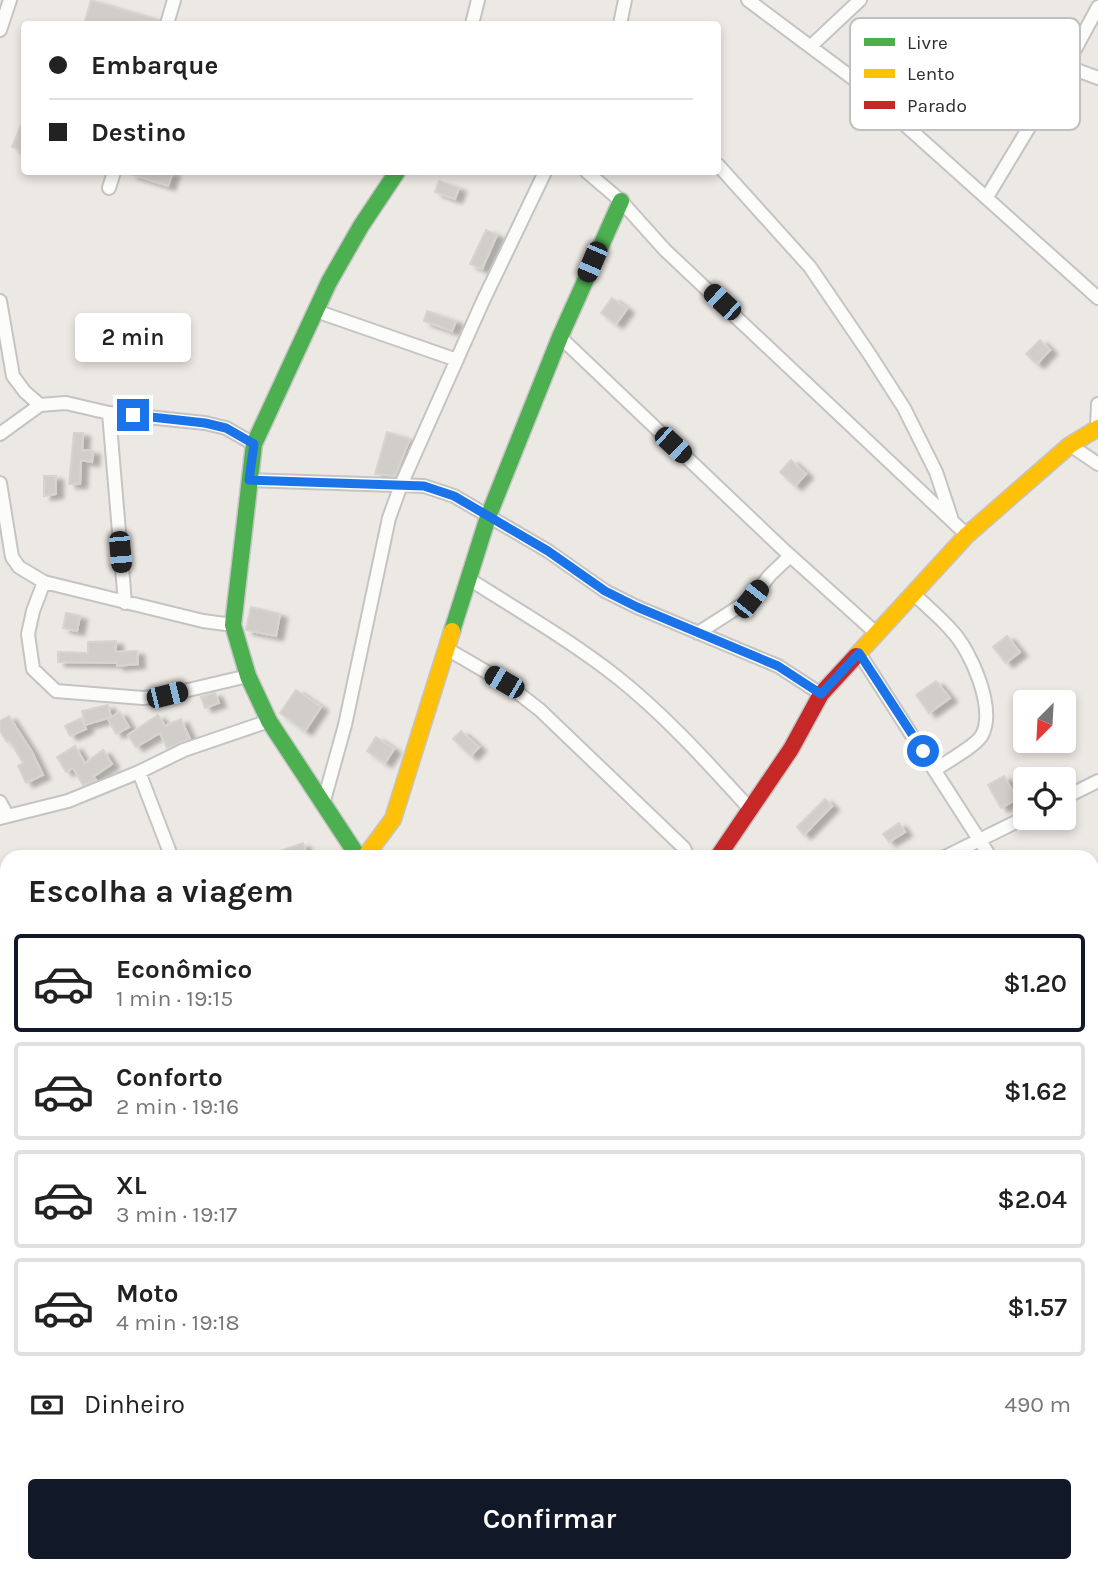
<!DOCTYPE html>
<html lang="pt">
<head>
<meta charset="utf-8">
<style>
  body { margin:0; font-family:Karla,sans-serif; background:#f2f2f2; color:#222; height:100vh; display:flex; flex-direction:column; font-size:26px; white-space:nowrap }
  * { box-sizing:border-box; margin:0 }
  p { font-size:23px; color:#767676 }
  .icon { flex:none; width:38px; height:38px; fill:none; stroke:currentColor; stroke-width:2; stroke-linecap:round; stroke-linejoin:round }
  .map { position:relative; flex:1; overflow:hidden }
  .drawer { position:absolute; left:0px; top:850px; width:1099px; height:723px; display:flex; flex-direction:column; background:#fff; border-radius:21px 21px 0 0; box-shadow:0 4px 10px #0003 }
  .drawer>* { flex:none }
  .hud { position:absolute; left:21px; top:21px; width:700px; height:154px; border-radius:7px; box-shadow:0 4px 10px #0003; display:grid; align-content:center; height:154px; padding:0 28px; background:#fff }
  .needle { width:46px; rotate:204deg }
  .fabs { position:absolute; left:1013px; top:690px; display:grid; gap:14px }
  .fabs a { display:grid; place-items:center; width:63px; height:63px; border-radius:7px; background:#fff; box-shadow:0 4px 10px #0003; font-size:35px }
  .end { position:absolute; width:32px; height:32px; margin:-16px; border:9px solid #1a73e8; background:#fff; box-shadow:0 0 0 4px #fff }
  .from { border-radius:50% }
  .bubble { position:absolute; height:49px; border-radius:7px; background:#fff; box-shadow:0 4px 10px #0003; font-size:23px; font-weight:600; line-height:49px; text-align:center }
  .car { position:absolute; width:21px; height:42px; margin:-21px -10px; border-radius:9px; box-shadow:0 0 5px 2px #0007; background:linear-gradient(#222 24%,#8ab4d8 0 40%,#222 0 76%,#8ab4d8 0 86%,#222 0) }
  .hud b { display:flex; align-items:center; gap:24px; height:66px; font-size:26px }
  .hud b+b { border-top:2px solid #e0e0e0 }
  .hud i { width:18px; height:18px; background:#222 }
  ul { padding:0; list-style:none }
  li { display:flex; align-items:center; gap:21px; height:98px; margin:0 14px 10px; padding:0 14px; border:4px solid #e0e0e0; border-radius:7px }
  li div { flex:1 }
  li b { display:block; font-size:26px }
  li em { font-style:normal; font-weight:600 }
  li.selected { border-color:#111827 }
  li>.icon { width:63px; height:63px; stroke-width:1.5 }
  h2 { padding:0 28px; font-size:32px; line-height:84px }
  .pay { display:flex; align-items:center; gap:18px; height:77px; padding:0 28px; font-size:26px }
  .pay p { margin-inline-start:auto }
  .button { display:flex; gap:14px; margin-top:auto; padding:14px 28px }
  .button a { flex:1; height:80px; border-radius:7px; background:#111827; color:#fff; font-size:28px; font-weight:600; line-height:80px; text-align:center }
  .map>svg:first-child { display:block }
  .building { fill:#d1ceca; stroke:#d7d4d0; stroke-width:2; filter:url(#shadow) }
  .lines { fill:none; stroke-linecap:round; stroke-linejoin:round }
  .street-casing { stroke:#c5c4c5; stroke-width:16 }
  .fast-casing { stroke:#c5c4c5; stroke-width:19 }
  .slow-casing { stroke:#c5c4c5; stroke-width:19 }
  .jam-casing { stroke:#c5c4c5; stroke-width:19 }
  .street { stroke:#fcfcfb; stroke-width:12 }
  .fast { stroke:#4caf50; stroke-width:16 }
  .slow { stroke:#ffc107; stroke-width:16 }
  .jam { stroke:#c62828; stroke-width:16 }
  .route { stroke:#1a73e8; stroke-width:9 }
  .key { fill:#fff; stroke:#c0c0c0; stroke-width:2 }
  .key-label { font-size:19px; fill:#2e2e2e }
</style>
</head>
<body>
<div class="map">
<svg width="1098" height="1572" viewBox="0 0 1098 1572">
  <defs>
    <filter id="shadow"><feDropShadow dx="7" dy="4" stdDeviation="2" flood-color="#0004"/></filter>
  </defs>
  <rect width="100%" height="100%" fill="#ece8e4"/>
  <!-- building -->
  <path class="building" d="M91,0L159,20L158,24H84Z
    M24,118V152L12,147Z
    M131,172H173L168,186L130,174Z
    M439,181L459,188L455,199L435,192Z
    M486,230L497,235L482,269L470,264Z
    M612,298L627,309L616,324L601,313Z
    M427,311L456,321L452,331L424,321Z
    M1040,340L1050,350L1037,364L1026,354Z
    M387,432L410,439L395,476L375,474Z
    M74,433H83L82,450L93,451L92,462L81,460L80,484H69Z
    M791,460L806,474L795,486L780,472Z
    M44,476H56V494L44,496Z
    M251,607L280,614L276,636L246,630Z
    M66,613L80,616L77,631L63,628Z
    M1007,636L1020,652L1006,663L993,647Z
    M116,641V652L137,651L138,664L117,666V663L58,662V652L88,653V642Z
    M936,681L950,698L929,713L916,695Z
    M296,690L321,707L305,731L280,713Z
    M215,693L219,703L205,708L201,697Z
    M108,705L111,717L85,725L82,711Z
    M120,712L129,727L116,734L108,719Z
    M158,715L165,726L181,719L190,739L167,748L160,733L136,747L128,735Z
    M9,716L32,752L43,775L26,783L18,766L23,763L10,741L7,742L0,731V721Z
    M81,718L86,729L70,736L65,726Z
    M461,731L479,747L471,756L453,739Z
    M376,737L394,749L385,763L367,751Z
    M75,746L85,763L103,750L112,764L93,777L96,780L83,785L73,768L66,772L57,757Z
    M1004,776L1017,799L1001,808L988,785Z
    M825,799L832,806L804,835L797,827Z
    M899,823L905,832L889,842L883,834Z
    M303,843L308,858H266V856Z"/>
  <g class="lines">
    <defs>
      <path id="street" d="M748,0L855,80L1098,298
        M167,24L174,0
        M472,24L478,0
        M620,24L625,0
        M0,30L10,0
        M811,46L860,0
        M1066,66L1098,78
        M718,165L810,267L870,355L904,408L936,472L951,517
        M587,172L621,201L665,250L967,535
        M109,188L114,172
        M987,197L1066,66L1098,7
        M0,301L13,376L25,392L40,405
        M316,311L457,360
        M560,337L786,552L876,633
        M109,413L125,603
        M1097,428L1098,404
        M0,434L40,405L66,403L109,413L205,423L226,428L254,444
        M1070,445L1098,464
        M249,480L424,486L454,496L548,551L605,591L637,607L778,666L821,694
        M0,483L12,557L19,567L44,582L203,621L233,625
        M469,579C519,611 570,640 617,677C666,716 707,762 750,809
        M44,582L33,611L28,634L33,669L56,691L143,698L167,695L248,676
        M913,593C926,606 940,617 952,631C971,651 996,708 982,735C976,746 946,762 935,770
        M698,633L751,599L770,575L790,556
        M447,649L504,682L540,710L684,848L688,858
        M859,653L991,858
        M139,772L172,858
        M1064,798L1098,781
        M0,802L7,815
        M323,804L345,725L389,518L401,485L483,301L545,172
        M0,818L68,801L139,772L184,750L269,721
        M943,858L1026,817
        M1092,1000L1098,1009
        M0,1067L7,1063
        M0,1174L7,1187
        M1092,1187L1098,1177
        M1092,1221L1098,1223
        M0,1292L7,1287
        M1092,1351L1098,1354
        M0,1481L7,1479
        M127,1566L129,1572
        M348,1566L352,1572
        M516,1566L519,1572
        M690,1566L695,1572
        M915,1566L922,1572
        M272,1572L280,1566
        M437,1572L446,1566
        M879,1572L883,1566"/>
      <path id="fast" d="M452,631L488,517L560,337L621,201
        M359,858L269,721L248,676L233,625L254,444L329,282L361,226L397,172"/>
      <path id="slow" d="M856,656L967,535L1070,445L1098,428
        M364,858L393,819L452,631"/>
      <path id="jam" d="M717,858L791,749L821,694L856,656"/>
    </defs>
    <!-- street casing -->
    <use href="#street" class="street-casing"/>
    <!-- fast casing -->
    <use href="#fast" class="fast-casing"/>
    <!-- slow casing -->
    <use href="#slow" class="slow-casing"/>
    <!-- jam casing -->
    <use href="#jam" class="jam-casing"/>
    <!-- street -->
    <use href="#street" class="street"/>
    <!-- fast -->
    <use href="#fast" class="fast"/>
    <!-- slow -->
    <use href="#slow" class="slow"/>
    <!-- jam -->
    <use href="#jam" class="jam"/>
  </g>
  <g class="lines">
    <!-- route -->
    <path class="route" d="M133,415L205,423L226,428L254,444L249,480L424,486L454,496L548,551L605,591L637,607L778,666L821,694L859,653L923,751"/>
  </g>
  <!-- legend -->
  <rect x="850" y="18" width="230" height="112" rx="10" class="key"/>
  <rect x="864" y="38" width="31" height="8" fill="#4caf50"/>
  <rect x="864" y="69" width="31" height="9" fill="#ffc107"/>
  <rect x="864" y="101" width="31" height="8" fill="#c62828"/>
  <g class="key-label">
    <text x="907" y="49">Livre</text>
    <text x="907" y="80">Lento</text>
    <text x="907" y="112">Parado</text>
  </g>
</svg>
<div class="fabs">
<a><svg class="needle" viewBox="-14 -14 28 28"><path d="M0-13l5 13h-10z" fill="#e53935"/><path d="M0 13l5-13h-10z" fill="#767676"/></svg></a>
<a><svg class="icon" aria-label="locate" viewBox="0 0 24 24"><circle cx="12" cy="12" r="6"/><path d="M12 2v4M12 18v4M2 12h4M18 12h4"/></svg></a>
</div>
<i class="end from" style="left:923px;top:751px"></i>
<i class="end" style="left:133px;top:415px"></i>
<div class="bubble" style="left:75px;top:313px;width:116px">2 min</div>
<i class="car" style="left:592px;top:262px;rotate:203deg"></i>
<i class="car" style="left:722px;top:302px;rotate:313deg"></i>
<i class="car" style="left:673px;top:445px;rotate:133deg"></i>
<i class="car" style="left:120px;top:552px;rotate:175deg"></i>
<i class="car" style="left:751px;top:599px;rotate:38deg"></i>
<i class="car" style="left:504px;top:682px;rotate:300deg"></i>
<i class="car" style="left:167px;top:695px;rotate:76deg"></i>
<div class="hud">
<b><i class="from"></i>Embarque</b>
<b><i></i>Destino</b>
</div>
<section class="drawer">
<h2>Escolha a viagem</h2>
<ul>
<li class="selected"><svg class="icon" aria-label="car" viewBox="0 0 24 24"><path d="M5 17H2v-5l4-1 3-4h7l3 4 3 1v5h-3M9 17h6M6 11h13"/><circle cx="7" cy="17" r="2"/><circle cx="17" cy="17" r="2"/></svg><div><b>Econômico</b><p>1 min · 19:15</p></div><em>$1.20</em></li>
<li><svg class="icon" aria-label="car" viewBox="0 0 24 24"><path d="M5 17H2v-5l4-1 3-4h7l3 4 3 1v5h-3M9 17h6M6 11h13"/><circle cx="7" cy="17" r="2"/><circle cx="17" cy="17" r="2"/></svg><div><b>Conforto</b><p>2 min · 19:16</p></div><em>$1.62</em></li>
<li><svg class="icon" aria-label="car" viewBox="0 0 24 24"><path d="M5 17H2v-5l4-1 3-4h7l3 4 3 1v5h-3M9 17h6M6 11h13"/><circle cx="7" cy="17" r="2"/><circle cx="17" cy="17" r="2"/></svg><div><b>XL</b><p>3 min · 19:17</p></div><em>$2.04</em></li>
<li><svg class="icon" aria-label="car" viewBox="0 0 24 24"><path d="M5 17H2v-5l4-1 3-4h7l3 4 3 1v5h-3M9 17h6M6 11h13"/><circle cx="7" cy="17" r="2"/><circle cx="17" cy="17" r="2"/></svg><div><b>Moto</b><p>4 min · 19:18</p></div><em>$1.57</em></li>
</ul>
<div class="pay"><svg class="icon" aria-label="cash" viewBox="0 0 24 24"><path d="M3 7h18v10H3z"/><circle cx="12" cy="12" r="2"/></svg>Dinheiro<p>490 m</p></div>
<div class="button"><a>Confirmar</a></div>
</section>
</div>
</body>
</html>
